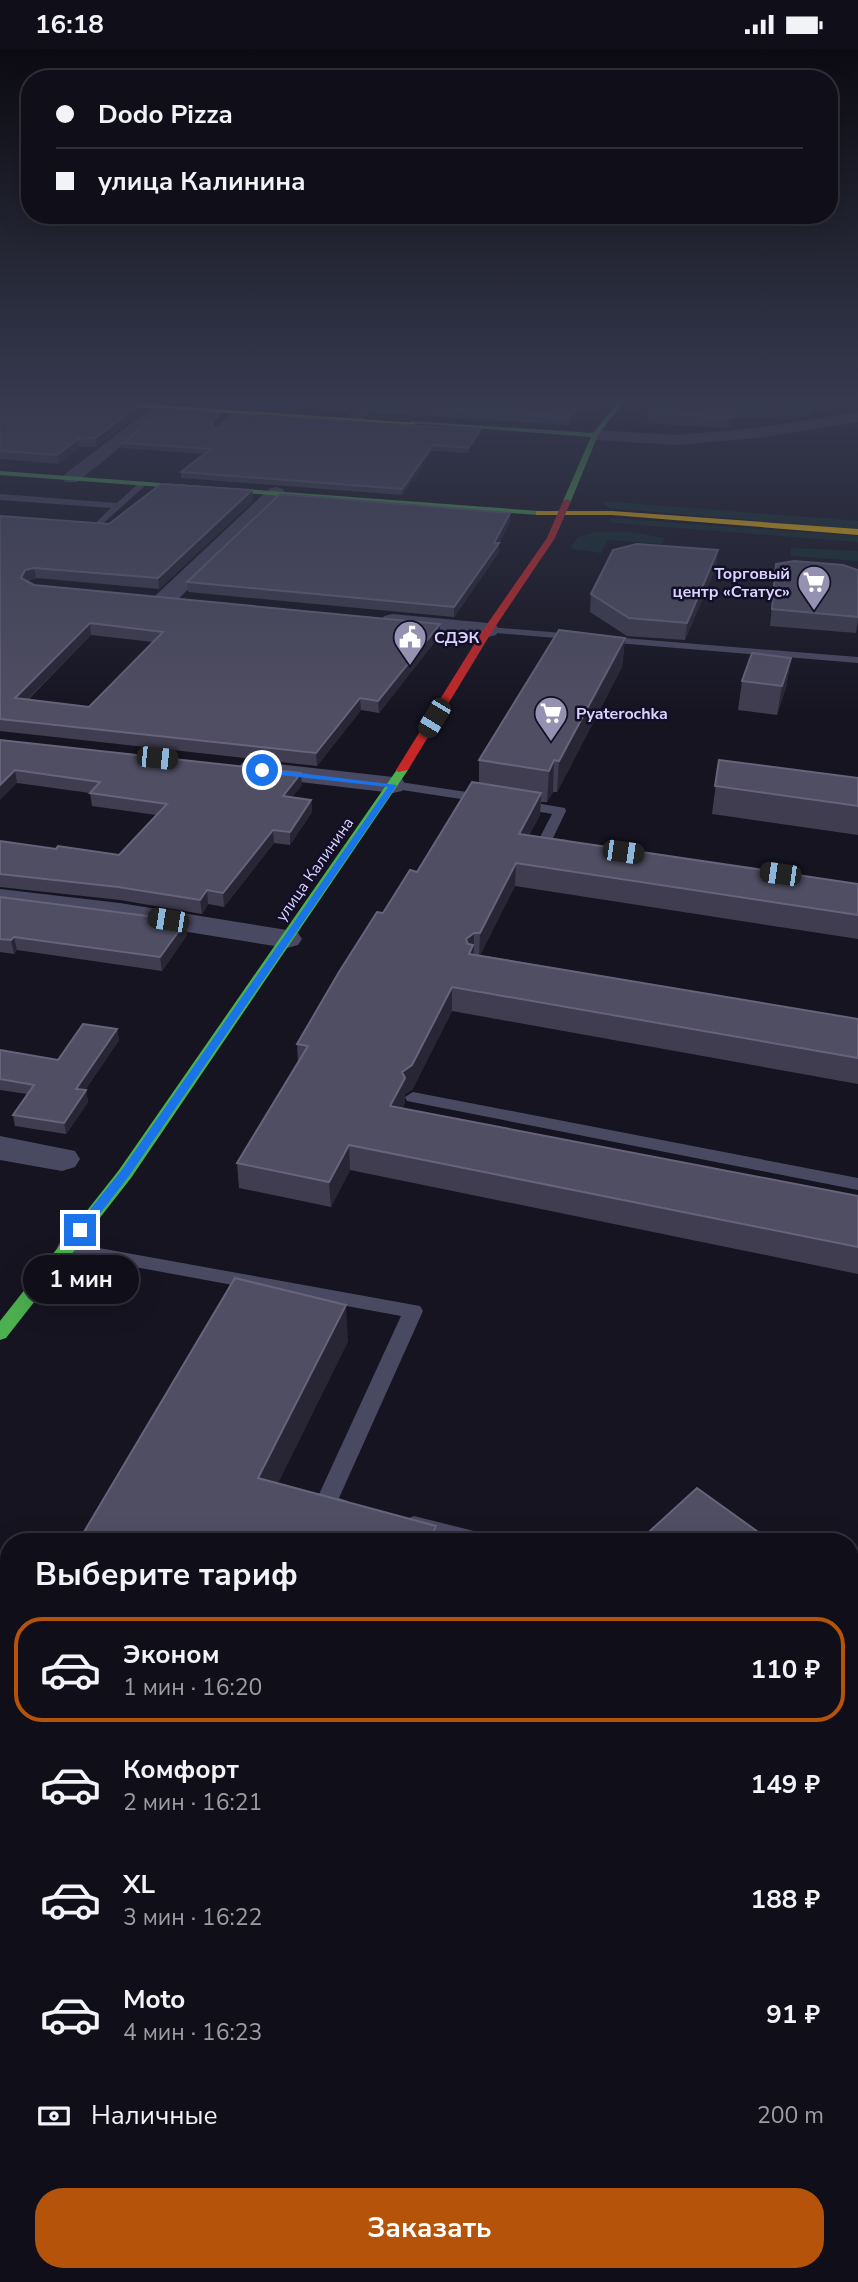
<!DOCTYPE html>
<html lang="ru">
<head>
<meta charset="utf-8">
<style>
  body { margin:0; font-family:"Nunito Sans",sans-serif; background:#1e1d26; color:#f1f3f6; height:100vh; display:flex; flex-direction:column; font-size:26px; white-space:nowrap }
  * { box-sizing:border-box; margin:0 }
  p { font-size:23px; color:#9c9ca2 }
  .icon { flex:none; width:38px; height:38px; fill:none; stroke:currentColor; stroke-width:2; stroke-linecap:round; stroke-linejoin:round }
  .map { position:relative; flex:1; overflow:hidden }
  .panel { position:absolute; left:0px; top:1484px; width:859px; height:749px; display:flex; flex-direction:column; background:#100f19; border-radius:28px 28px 0 0; box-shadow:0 7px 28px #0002,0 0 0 2px #302f38 }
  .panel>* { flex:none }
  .guide { position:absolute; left:21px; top:21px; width:817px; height:154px; border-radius:28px; box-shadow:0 7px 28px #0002,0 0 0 2px #302f38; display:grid; align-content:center; height:154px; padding:0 35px; background:#100f19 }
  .end { position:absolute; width:32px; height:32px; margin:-16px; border:9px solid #1a73e8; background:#fff; box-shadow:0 0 0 4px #fff }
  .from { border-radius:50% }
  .bubble { position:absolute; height:49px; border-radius:24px; background:#100f19; box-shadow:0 7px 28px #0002,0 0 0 2px #302f38; font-size:23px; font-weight:700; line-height:49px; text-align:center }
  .car { position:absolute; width:21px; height:42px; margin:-21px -10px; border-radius:9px; box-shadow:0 0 5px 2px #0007; background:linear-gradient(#222 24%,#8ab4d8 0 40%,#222 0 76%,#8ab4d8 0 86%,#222 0) }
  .guide b { display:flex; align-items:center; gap:24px; height:66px; font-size:26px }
  .guide b+b { border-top:2px solid #302f38 }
  .guide i { width:18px; height:18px; background:#f1f3f6 }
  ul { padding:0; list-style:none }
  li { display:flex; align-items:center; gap:21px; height:105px; margin:0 14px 10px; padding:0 21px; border:4px solid transparent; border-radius:28px }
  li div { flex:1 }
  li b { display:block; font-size:26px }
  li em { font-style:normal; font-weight:700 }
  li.active { border-color:#b45309 }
  li>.icon { width:63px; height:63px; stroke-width:1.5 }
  h2 { padding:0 35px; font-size:32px; line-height:84px }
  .pay { display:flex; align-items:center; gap:18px; height:77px; padding:0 35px; font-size:26px }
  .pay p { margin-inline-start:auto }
  .action { display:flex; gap:14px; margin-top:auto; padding:14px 35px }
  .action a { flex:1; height:80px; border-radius:28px; background:#b45309; color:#fff; font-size:28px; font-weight:700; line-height:80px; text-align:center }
  .status { display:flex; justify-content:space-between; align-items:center; height:49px; padding:0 35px; background:#100f19; direction:ltr }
  .status svg { height:19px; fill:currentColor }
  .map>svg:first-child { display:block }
  .green { fill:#132c2d }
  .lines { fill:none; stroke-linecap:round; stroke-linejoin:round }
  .lane { fill:#4a4962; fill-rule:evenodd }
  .street { fill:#4a4962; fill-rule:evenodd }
  .fast { fill:#4caf50; fill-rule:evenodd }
  .slow { fill:#ffc107; fill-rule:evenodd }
  .jam { fill:#c62828; fill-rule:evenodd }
  .wall { fill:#403d50; fill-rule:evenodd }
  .shaded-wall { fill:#282635 }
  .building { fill:#504e63; stroke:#66637b; stroke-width:2; fill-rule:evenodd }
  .route { fill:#1a73e8 }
  .labels { text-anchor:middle; stroke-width:5; stroke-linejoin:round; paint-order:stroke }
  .far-poi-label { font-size:16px; font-weight:bold; fill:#d9d4ff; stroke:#130f26; text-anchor:start }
  .far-street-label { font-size:16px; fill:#d9d4ff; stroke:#130f26 }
</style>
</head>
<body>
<div class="status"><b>16:18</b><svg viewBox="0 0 49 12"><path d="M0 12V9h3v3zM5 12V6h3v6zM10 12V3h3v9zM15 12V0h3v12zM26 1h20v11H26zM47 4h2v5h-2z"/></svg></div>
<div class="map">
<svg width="858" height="2233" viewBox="0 0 858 2233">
  <rect width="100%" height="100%" fill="#161421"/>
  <!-- green -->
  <path class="green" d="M601,452L858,472V480L609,459Z
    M611,469L858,487V493L615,474L608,472Z
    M595,483H631L665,489L662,495L608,491L601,504L573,500L571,497L578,488Z
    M791,499L858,502V512L790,507Z"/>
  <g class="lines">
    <!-- lane -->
    <path class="lane" d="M235,361L242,363L220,383H214V379Z
      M141,432L148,434L98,479L93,476L111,459L0,451V445L117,454Z
      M488,578L858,608V614L484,583L483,581Z
      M393,732L487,746L493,750L487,754L389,739V733Z
      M518,751L565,759L566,762L553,789L568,791V797L540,795L538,792L552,765L513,758V752Z
      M413,1043L858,1129V1141L407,1052L405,1048Z
      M66,1193L420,1257L423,1262L339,1449L348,1452L351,1458L348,1464C337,1468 329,1464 318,1460L315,1454L401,1267L59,1204L57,1199L59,1194Z
      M414,1467L490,1486L493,1493H444L406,1482L403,1476L406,1470Z"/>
    <!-- street -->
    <path class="street" d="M159,353H177L77,433H65L62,429L65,425Z
      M363,353H380L358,375H346L344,371Z
      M858,363V373L758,389L676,396L595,391L586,386L595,381L676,386L758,379Z
      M276,438L283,440L285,444L283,448L172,556H156L153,551L156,546L269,440Z
      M392,565L488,574L496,576L499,581L496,586L488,588L384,577L381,572L384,567Z
      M251,712L393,728L402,730L406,736L402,742L393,744L242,726L238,720L242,714Z
      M0,840L120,854L287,881L298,884L302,890L298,896L287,899L120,872L0,858Z
      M0,1087L75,1102L80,1110L75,1118L62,1122L0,1111Z
      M0,2187L9,2190V2224H48L51,2233H0Z"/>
    <!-- fast -->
    <path class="fast" d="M618,353H624L598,386L571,452L567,454L563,452L591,388L408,374L412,372L593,384Z
      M0,422L539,462L543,464L539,466L0,426Z
      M398,719L408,721L131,1129L6,1289L0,1291V1272L119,1121Z
      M0,1712L9,1714V1736L0,1734Z
      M850,1945L858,1947V1973L850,1971Z"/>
    <!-- slow -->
    <path class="slow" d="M86,353H118L416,374L412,376L89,355Z
      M536,462H612L858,480V486L612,466H536Z"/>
    <!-- jam -->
    <path class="jam" d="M567,450L571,452L555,489L493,581L408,721L398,723L396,721L483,581L547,489L563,452Z"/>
  </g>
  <!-- wall -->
  <path class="wall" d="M0,353L140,364L97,398H79L59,415L0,410Z
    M213,353H360L350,362Z
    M376,353H592L587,361L580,360L569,376L373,364V356Z
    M654,353H858L812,362L811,366L781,367L780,369L734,368L731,379H728L647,374L648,363Z
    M221,369L213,378L214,380L480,381L479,387L468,404L433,402L402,446L181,429V423L204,405L123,399V394Z
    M252,441L253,452L159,540L36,529L27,532L34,536L440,586L379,664L361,661L317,717L0,682V467L109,475ZM91,586L153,593L89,658L28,651Z
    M510,464V473L499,494V503L454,568L188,543L187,533Z
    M776,515L858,521V571L856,584L770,577Z
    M716,518L685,591L627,587L590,563L591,545Z
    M625,589L622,618L557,743H553L547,753H541L540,766L529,786L858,835V890L515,837L480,906L858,970V1035L452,962L412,1041L405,1045V1054L402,1059L858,1147V1225L350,1121L331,1158L239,1139L237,1114L298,1014L297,995L383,864L417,823L479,734V711Z
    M791,609L786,638L777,666L738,661L742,632Z
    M0,691L302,736L292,748L311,751L312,763L290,796L274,794L224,858L208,855L202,865L120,851L0,838V792L56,800L119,806L156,766L92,757L90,744L17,734Z
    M719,711L858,729V786L712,765Z
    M0,848L187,886L162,922L17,901L14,905L0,903Z
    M117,980L119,991L85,1041H86L88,1053L66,1085L15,1077L13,1066L27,1045L0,1041V1001L58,1011Z"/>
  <!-- shaded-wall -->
  <path class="shaded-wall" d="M351,353H360L350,362L349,354Z
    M581,353L580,360L569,376V368Z
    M587,353H592L587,361Z
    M809,353H858V357L812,362L813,356Z
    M139,356L140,364L97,398L95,389Z
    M735,358L734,368L731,379H728L729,369Z
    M221,364V369L211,379V373Z
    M480,381L479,387L468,404V399Z
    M78,390L79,398L59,415L57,406Z
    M433,396V402L402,446V440Z
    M252,441L253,452L159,540L158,529Z
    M510,464V473L497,498L499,494V503L454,568V558L494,494Z
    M718,501L716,518L685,591L687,574Z
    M34,519L36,529L27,532L21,529L25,521Z
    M90,574L91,586L17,661L15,649Z
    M440,575V586L379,664L378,652Z
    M625,589L622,618L557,743L559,712Z
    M791,609L786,638L777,666L782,637Z
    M360,649L361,661L317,717L316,704Z
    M554,711L553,743L547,753L549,722Z
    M15,721L17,734L0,751V736Z
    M301,724L302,736L283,760V747Z
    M541,744L540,766L518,807L519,785Z
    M311,751L312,763L290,796V783Z
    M273,781L274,794L224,858L223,844Z
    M516,814L515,837L479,908L480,884Z
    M207,841L208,855L202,865L200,851Z
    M186,872L187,886L162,922L160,908Z
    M474,884V908L473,920L466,890Z
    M14,888L17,901L14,905L11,891Z
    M452,938V962L412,1041L405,1045V1054L391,1082L390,1057L402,1023Z
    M117,980L119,991L78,1051L76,1040Z
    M86,1041L88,1053L66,1085L64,1074Z
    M349,1096L350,1121L331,1158L329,1133Z
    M346,1256L348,1293L263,1465L258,1429Z
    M436,1477V1493H430Z
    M858,1569V1583L855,1592L850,1597V1577Z"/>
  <!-- building -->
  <path class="building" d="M0,353H89L139,356L95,389L78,390L57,406L0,402Z
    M328,353H351L349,354Z
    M376,353H581L569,368L373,356Z
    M654,353H810L813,356L781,357L782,359L735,358L732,368L729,369L648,363Z
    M165,360L221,364L211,373L214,380L221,379L237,365L480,381L468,399L433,396L402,440L181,423L211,400L123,394Z
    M161,435L252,441L158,529L34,519L25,521L21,529L34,536L440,575L378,652L360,649L316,704L0,670V467L109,475ZM90,574L163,583L89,658L15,649Z
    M280,445L510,464L494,494H499L454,558L187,533Z
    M637,495L718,501L687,574L629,569L591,545L613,501Z
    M794,512L843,516L858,521V568L772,560L776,515Z
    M559,581L625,589L559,712L554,711L549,722L479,711Z
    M752,604L791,609L782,637L742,632Z
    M0,691L301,724L283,747L311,751L290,783L273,781L223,844L207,841L200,851L118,838L0,825V792L56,800L58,797L119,806L167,755L90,744L100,733L15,721L0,736Z
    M719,711L858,729V757L715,737Z
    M472,733L541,744L519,785L858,835V866L516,814L480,884H474L466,890L468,895L473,896L469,905L858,970V1009L452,938L412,1016L402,1023L405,1029L390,1057L858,1147V1198L349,1096L329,1133L237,1114L308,997L297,995L339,923L377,863L383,864L410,821L417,823Z
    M0,848L186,872L160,908L14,888L11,891L0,890Z
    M83,975L117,980L76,1040L86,1041L64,1074L13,1066L34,1036L0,1030V1001L58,1011Z
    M235,1229L346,1256L258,1429L436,1477L430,1493H78Z
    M697,1439L772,1493L639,1492Z
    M850,1550L858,1555V1569L850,1577Z"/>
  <!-- sky -->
  <linearGradient id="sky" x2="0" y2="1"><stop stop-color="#0c0b12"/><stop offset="0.53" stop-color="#363a4e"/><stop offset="1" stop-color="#363a4e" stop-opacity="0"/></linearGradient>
  <rect width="858" height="665" fill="url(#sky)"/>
  <!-- route -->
  <path class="route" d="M259,719L397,736L129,1127L85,1184H76V1178L121,1122L388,738L262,724Z"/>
  <!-- icons -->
  <defs>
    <symbol id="supermarket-pin" viewBox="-11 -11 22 30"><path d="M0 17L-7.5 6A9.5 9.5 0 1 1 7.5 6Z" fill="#9591b1" stroke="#130f26"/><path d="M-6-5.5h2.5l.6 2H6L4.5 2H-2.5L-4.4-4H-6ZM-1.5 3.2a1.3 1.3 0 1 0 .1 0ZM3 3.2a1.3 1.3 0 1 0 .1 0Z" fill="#fff"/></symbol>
    <symbol id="civic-pin" viewBox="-11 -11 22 30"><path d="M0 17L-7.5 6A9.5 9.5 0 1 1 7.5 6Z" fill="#9591b1" stroke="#130f26"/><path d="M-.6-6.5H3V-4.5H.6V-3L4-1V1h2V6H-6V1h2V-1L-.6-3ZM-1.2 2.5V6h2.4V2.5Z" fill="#fff"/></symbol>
  </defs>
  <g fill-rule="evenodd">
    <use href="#supermarket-pin" x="795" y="514" width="38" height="52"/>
    <use href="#civic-pin" x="391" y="569" width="38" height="52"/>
    <use href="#supermarket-pin" x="532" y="645" width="38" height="52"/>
  </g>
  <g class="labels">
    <!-- far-poi labels -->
    <g class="far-poi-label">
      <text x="790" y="530" text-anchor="end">Торговый<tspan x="790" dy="18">центр «Статус»</tspan></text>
      <text x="434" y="594">СДЭК</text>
      <text x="576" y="670">Pyaterochka</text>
    </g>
    <!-- far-street labels -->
    <g class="far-street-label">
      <text transform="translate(314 820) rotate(-55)" y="6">улица Калинина</text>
    </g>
  </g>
</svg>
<i class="end from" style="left:262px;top:721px"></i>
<i class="end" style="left:80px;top:1181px"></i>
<div class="bubble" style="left:23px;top:1206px;width:116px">1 мин</div>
<i class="car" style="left:434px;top:669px;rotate:211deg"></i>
<i class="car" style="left:157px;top:709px;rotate:96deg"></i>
<i class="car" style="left:623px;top:803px;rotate:98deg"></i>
<i class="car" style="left:780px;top:825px;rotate:278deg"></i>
<i class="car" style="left:168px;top:871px;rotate:279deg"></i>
<div class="guide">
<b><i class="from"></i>Dodo Pizza</b>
<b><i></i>улица Калинина</b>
</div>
<section class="panel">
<h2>Выберите тариф</h2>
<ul>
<li class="active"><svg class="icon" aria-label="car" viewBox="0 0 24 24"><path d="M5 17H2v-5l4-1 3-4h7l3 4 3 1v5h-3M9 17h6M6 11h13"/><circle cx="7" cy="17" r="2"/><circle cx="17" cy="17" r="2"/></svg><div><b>Эконом</b><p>1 мин · 16:20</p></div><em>110 ₽</em></li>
<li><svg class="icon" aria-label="car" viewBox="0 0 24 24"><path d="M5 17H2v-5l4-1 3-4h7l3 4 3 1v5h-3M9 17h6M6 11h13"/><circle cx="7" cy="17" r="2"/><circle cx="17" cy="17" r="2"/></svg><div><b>Комфорт</b><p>2 мин · 16:21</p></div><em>149 ₽</em></li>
<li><svg class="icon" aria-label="car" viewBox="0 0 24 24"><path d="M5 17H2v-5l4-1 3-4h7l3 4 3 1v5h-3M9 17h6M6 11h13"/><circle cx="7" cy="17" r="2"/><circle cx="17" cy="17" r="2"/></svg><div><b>XL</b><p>3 мин · 16:22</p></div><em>188 ₽</em></li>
<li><svg class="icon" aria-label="car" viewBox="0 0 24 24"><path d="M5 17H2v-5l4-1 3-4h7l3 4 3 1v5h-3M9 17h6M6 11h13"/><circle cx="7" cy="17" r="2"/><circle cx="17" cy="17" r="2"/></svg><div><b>Moto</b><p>4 мин · 16:23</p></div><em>91 ₽</em></li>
</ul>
<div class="pay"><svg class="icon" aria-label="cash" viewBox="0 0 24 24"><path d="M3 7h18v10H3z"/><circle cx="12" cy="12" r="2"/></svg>Наличные<p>200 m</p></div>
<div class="action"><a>Заказать</a></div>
</section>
</div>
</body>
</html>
